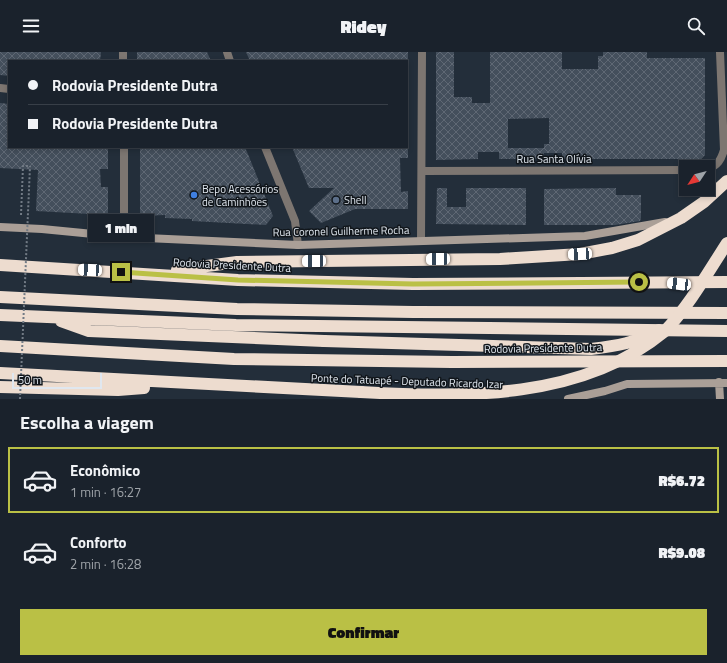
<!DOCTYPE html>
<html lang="pt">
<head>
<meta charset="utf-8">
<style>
  body { margin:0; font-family:"Titillium Web",sans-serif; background:#232a34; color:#f1f3f6; height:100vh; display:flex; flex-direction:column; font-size:15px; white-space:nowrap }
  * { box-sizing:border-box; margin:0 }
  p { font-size:13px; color:#9fa4a9 }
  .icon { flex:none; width:22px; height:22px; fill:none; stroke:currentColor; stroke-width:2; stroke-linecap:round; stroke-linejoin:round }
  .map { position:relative; height:347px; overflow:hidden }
  .side { display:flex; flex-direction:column; background:#1a222c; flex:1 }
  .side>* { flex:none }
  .hud { position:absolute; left:8px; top:8px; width:400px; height:88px; border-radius:0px; box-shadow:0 2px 6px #0003,0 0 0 1px #383f48; display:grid; align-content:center; height:88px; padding:0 20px; background:#1a222c }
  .needle { width:26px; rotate:234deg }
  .controls { position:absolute; left:679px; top:108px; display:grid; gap:8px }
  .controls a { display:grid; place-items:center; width:36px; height:36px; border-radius:0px; background:#1a222c; box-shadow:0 2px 6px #0003,0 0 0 1px #383f48; font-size:20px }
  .scale { position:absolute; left:12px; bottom:10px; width:90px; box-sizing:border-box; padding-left:4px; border:2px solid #e0e7ef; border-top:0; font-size:11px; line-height:14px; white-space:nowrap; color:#e0e7ef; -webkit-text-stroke:3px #11161b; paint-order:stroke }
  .end { position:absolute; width:18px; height:18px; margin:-9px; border:5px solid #bac045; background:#111; box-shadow:0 0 0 2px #111 }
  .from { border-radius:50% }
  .bubble { position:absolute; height:28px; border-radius:0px; background:#1a222c; box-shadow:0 2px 6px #0003,0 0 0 1px #383f48; font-size:13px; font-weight:800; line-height:28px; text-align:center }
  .car { position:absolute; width:12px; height:24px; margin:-12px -6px; border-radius:5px; box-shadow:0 0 3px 1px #0007; background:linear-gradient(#fff 24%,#345 0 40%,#fff 0 76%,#345 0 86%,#fff 0) }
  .hud b { display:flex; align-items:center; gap:14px; height:38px; font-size:15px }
  .hud b+b { border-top:1px solid #383f48 }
  .hud i { width:10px; height:10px; background:#f1f3f6 }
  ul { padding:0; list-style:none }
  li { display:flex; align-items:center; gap:12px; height:66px; margin:0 8px 6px; padding:0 12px; border:2px solid transparent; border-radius:0px }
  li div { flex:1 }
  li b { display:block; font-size:15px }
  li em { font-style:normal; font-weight:800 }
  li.selected { border-color:#bac045 }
  li>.icon { width:36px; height:36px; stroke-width:1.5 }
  h2 { padding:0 20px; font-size:18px; line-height:48px }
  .button { display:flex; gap:8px; margin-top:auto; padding:8px 20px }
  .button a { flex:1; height:46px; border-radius:0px; background:#bac045; color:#111; font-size:16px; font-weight:800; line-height:46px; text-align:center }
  header { display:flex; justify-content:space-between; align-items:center; height:52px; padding:0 20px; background:#1a222c; font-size:18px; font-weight:800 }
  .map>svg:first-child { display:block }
  .building { fill:url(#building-cross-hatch) }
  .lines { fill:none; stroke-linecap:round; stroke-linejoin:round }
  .path { stroke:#727b85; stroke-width:2; stroke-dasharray:2 2; stroke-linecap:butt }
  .street { stroke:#7d7671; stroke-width:8 }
  .secondary { stroke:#aa9f97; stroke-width:8 }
  .highway { stroke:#eddccf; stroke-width:12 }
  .path-bridge { stroke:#727b85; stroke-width:2; stroke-dasharray:2 2; stroke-linecap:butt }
  .highway-bridge { stroke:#eddccf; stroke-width:12 }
  .route { stroke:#bac045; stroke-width:5 }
  .shop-dot { fill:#3f7fe0; stroke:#11161b; stroke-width:1.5 }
  .service-dot { fill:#5c6f8a; stroke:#11161b; stroke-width:1.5 }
  .labels { text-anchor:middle; stroke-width:3; stroke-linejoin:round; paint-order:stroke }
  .street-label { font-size:11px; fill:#e0e7ef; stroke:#11161b }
  .poi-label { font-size:11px; fill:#e0e7ef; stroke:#11161b; text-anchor:start }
</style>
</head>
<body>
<header><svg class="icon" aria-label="menu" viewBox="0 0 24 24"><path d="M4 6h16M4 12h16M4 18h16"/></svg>Ridey<svg class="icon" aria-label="search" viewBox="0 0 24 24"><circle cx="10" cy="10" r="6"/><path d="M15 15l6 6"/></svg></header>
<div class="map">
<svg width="727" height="347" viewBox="0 0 727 347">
  <defs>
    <pattern id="building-cross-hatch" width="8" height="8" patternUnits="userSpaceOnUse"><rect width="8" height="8" fill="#444f5c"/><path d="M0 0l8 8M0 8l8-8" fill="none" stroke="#5f6874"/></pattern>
  </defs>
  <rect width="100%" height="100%" fill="#232e3a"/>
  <!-- building -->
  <path class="building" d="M0,0H101L100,9H9V24L0,23Z
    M137,0H207L211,9H137Z
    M246,0H408V9H250Z
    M436,0H454V45H472V51H490V0H562V17H598V4H603V0H647V6H705V103L701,107H562V101H544V92H549V66L508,67V96H544V107H499V100H478V107L436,108Z
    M0,51L9,52V95H108V117H100L101,135H108V163L36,159L38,118L0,116Z
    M140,95H245L273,164L266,173L192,169V167L165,166V163L140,164Z
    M292,95H408V106H400L401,140L408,139V157H355L321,171L309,159L334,136H309Z
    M437,136H447V155H466V136H526V173L436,172Z
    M616,136V143H641V166L640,169L615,173H544V137Z"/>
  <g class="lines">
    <!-- path -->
    <path class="path" d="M21,163L23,114H30"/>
    <!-- street -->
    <path class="street" d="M123,0V9
      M227,0L230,9
      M0,36L9,37
      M124,95V185
      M265,95L295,169L298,193
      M708,117C718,113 721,108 724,98L720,0
      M422,119L686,118
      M421,189L422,0"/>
    <!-- secondary -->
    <path class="secondary" d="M0,175L42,177L124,185L298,193L585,184L665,170
      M719,330L720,347
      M568,347L605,339L627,332L727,331"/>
    <!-- highway -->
    <path class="highway" d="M0,213L238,228L413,232L727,230
      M177,218L237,210L500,207L580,202L612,196L638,188L681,166L704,150L727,129
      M0,245L237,257L413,260L727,261
      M0,263L236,273L727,279
      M61,269L89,279L324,289
      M0,294L234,307L452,310L727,309
      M0,321L361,340
      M0,335L118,338L144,336"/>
    <!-- path-bridge -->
    <path class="path-bridge" d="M20,347L30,114"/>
    <!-- highway-bridge -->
    <path class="highway-bridge" d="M324,289L591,297C615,294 637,291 659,278
      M361,340C466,346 583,347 664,280C689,254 707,222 727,191"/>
  </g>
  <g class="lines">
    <!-- route -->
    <path class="route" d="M121,220L238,228L413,232L639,230"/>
  </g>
  <!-- markers -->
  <circle class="shop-dot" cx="194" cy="143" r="4"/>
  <circle class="service-dot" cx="336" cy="148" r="4"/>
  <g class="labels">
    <!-- street labels -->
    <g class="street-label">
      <text x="554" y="111">Rua Santa Olívia</text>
      <text transform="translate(341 179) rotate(-1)" y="4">Rua Coronel Guilherme Rocha</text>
      <text transform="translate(232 213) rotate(3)" y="4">Rodovia Presidente Dutra</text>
      <text transform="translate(543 296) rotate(-1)" y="4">Rodovia Presidente Dutra</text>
      <text transform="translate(407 329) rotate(2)" y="4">Ponte do Tatuapé - Deputado Ricardo Izar</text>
    </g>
    <!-- poi labels -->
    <g class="poi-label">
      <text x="202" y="141">Bepo Acessórios<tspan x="202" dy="13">de Caminhões</tspan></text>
      <text x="344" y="152">Shell</text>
    </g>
  </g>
</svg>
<div class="controls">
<a><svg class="needle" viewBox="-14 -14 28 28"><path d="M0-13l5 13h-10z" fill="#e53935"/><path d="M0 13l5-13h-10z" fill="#9fa4a9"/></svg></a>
</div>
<div class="scale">50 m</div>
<i class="end from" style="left:639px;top:230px"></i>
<i class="end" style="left:121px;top:220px"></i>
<div class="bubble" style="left:88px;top:162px;width:66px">1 min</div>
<i class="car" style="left:580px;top:202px;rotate:267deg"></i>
<i class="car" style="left:438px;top:207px;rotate:269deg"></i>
<i class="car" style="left:314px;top:209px;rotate:269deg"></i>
<i class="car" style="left:90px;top:218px;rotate:273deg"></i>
<i class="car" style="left:679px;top:232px;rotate:277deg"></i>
<div class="hud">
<b><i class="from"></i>Rodovia Presidente Dutra</b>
<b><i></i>Rodovia Presidente Dutra</b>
</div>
</div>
<section class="side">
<h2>Escolha a viagem</h2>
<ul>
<li class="selected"><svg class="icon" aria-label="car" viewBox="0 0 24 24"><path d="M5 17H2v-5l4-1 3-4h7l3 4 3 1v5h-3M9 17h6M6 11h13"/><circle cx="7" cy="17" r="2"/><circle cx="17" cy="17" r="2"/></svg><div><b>Econômico</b><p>1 min · 16:27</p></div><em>R$6.72</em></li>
<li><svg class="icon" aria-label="car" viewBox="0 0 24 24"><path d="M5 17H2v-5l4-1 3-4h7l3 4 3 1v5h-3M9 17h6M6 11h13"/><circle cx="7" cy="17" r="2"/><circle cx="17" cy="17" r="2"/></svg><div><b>Conforto</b><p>2 min · 16:28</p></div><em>R$9.08</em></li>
</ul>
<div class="button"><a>Confirmar</a></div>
</section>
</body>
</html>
